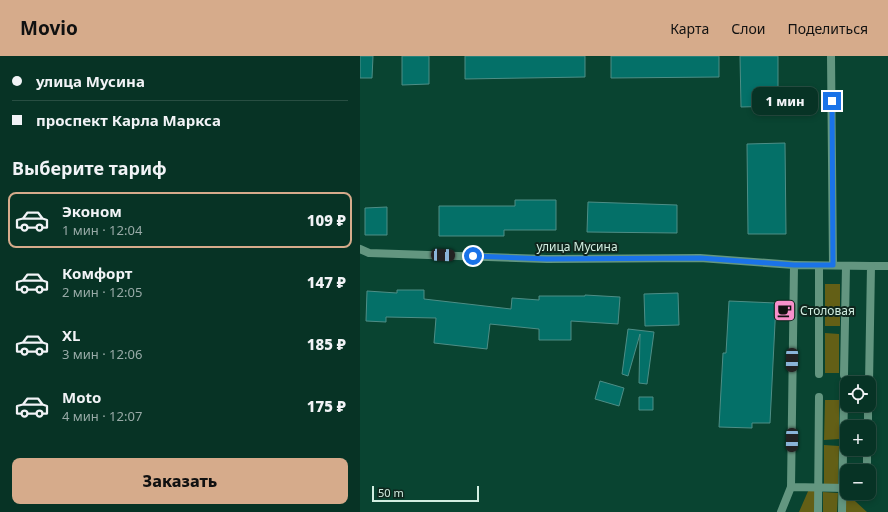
<!DOCTYPE html>
<html lang="ru">
<head>
<meta charset="utf-8">
<style>
  body { margin:0; font-family:"Noto Sans",sans-serif; background:#103b2d; color:#f1f3f6; height:100vh; display:flex; flex-direction:column; font-size:15px; white-space:nowrap }
  * { box-sizing:border-box; margin:0 }
  p { font-size:13px; color:#98aaa7 }
  .icon { flex:none; width:22px; height:22px; fill:none; stroke:currentColor; stroke-width:2; stroke-linecap:round; stroke-linejoin:round }
  .map { position:relative; flex:1; overflow:hidden }
  .sheet { display:flex; flex-direction:column; background:#073325; width:360px }
  .sheet>* { flex:none }
  .hud { display:grid; align-content:center; height:88px; padding:0 12px; background:#073325 }
  .fabs { position:absolute; left:480px; top:320px; display:grid; gap:8px }
  .fabs a { display:grid; place-items:center; width:36px; height:36px; border-radius:8px; background:#073325; box-shadow:0 2px 6px #0003,0 0 0 1px #284e42; font-size:20px }
  .scale { position:absolute; left:12px; bottom:10px; width:107px; box-sizing:border-box; padding-left:4px; border:2px solid #d2eee1; border-top:0; font-size:11px; line-height:14px; white-space:nowrap; color:#d2eee1; -webkit-text-stroke:3px #0f261d; paint-order:stroke }
  .end { position:absolute; width:18px; height:18px; margin:-9px; border:5px solid #1a73e8; background:#fff; box-shadow:0 0 0 2px #fff }
  .from { border-radius:50% }
  .bubble { position:absolute; height:28px; border-radius:8px; background:#073325; box-shadow:0 2px 6px #0003,0 0 0 1px #284e42; font-size:13px; font-weight:800; line-height:28px; text-align:center }
  .car { position:absolute; width:12px; height:24px; margin:-12px -6px; border-radius:5px; box-shadow:0 0 3px 1px #0007; background:linear-gradient(#222 24%,#8ab4d8 0 40%,#222 0 76%,#8ab4d8 0 86%,#222 0) }
  .hud b { display:flex; align-items:center; gap:14px; height:38px; font-size:15px }
  .hud b+b { border-top:1px solid #284e42 }
  .hud i { width:10px; height:10px; background:#f1f3f6 }
  ul { padding:0; list-style:none }
  li { display:flex; align-items:center; gap:12px; height:56px; margin:0 8px 6px; padding:0 4px; border:2px solid transparent; border-radius:8px }
  li div { flex:1 }
  li b { display:block; font-size:15px }
  li em { font-style:normal; font-weight:800 }
  li.on { border-color:#d6ab8b }
  li>.icon { width:36px; height:36px; stroke-width:1.5 }
  h2 { padding:0 12px; font-size:18px; line-height:48px }
  .action { display:flex; gap:8px; margin-top:auto; padding:8px 12px }
  .action a { flex:1; height:46px; border-radius:8px; background:#d6ab8b; color:#111; font-size:16px; font-weight:800; line-height:46px; text-align:center }
  header { display:flex; align-items:center; gap:24px; box-sizing:border-box; height:56px; padding:0 20px; background:#d6ab8b; color:#111 }
  header strong { font-size:19px }
  nav { display:flex; gap:22px; margin-inline-start:auto; font-size:14px }
  main { display:flex; flex:1; min-height:0 }
  .map>svg:first-child { display:block }
  .green { fill:#635f16 }
  .building { fill:#047068; stroke:#4e8e86 }
  .lines { fill:none; stroke-linecap:round; stroke-linejoin:round }
  .pedestrian { stroke:#639680; stroke-width:8 }
  .minor { stroke:#639680; stroke-width:8 }
  .tertiary { stroke:#639680; stroke-width:8 }
  .route { stroke:#1a73e8; stroke-width:5 }
  .labels { text-anchor:middle; stroke-width:4; stroke-linejoin:round; paint-order:stroke }
  .street-label { font-size:12px; fill:#d2eee1; stroke:#0f261d }
  .poi-label { font-size:12px; fill:#d2eee1; stroke:#0f261d; text-anchor:start }
</style>
</head>
<body>
<header>
<strong>Movio</strong>
<nav><a>Карта</a><a>Слои</a><a>Поделиться</a></nav>
</header>
<main>
<section class="sheet">
<div class="hud">
<b><i class="from"></i>улица Мусина</b>
<b><i></i>проспект Карла Маркса</b>
</div>
<h2>Выберите тариф</h2>
<ul>
<li class="on"><svg class="icon" aria-label="car" viewBox="0 0 24 24"><path d="M5 17H2v-5l4-1 3-4h7l3 4 3 1v5h-3M9 17h6M6 11h13"/><circle cx="7" cy="17" r="2"/><circle cx="17" cy="17" r="2"/></svg><div><b>Эконом</b><p>1 мин · 12:04</p></div><em>109 ₽</em></li>
<li><svg class="icon" aria-label="car" viewBox="0 0 24 24"><path d="M5 17H2v-5l4-1 3-4h7l3 4 3 1v5h-3M9 17h6M6 11h13"/><circle cx="7" cy="17" r="2"/><circle cx="17" cy="17" r="2"/></svg><div><b>Комфорт</b><p>2 мин · 12:05</p></div><em>147 ₽</em></li>
<li><svg class="icon" aria-label="car" viewBox="0 0 24 24"><path d="M5 17H2v-5l4-1 3-4h7l3 4 3 1v5h-3M9 17h6M6 11h13"/><circle cx="7" cy="17" r="2"/><circle cx="17" cy="17" r="2"/></svg><div><b>XL</b><p>3 мин · 12:06</p></div><em>185 ₽</em></li>
<li><svg class="icon" aria-label="car" viewBox="0 0 24 24"><path d="M5 17H2v-5l4-1 3-4h7l3 4 3 1v5h-3M9 17h6M6 11h13"/><circle cx="7" cy="17" r="2"/><circle cx="17" cy="17" r="2"/></svg><div><b>Moto</b><p>4 мин · 12:07</p></div><em>175 ₽</em></li>
</ul>
<div class="action"><a>Заказать</a></div>
</section>
<div class="map">
<svg width="528" height="456" viewBox="0 0 528 456">
  <rect width="100%" height="100%" fill="#094431"/>
  <!-- green -->
  <path class="green" d="M465,228H480V270H465Z
    M465,277L479,278V317H465Z
    M465,344H479V383L464,384Z
    M464,389L479,390L478,429H464Z
    M449,433L457,434L456,456H439Z
    M484,435L507,456H484Z
    M463,436L478,437L477,456H463Z"/>
  <!-- building -->
  <path class="building" d="M0,0H13L12,22H0Z
    M42,0H69V28L42,29Z
    M105,0H225V21L105,23Z
    M251,0H359V21L251,22Z
    M380,0H418V50L381,51Z
    M425,87L426,178H388L387,88Z
    M155,144H196V174H144V180H79V150H155Z
    M228,146L317,149V177L227,176Z
    M27,151V179H5V152Z
    M37,234H64V243L151,253L152,242L179,244V240H225V239L260,241L258,268L211,265V284H179V273L130,268L127,293L74,287L76,262L26,261V266L6,265L7,235L37,237Z
    M318,237L319,269L285,270L284,238Z
    M369,245L416,247L410,367H392V372L359,371L363,297H366Z
    M268,273L294,276L287,328L279,327L280,278L268,320L262,318Z
    M240,325L264,332L259,350L235,343Z
    M279,341H293V354H279Z"/>
  <g class="lines">
    <!-- pedestrian -->
    <path class="pedestrian" d="M459,318V210
      M484,319L486,210
      M458,456L459,341
      M482,456L484,341"/>
    <!-- minor -->
    <path class="minor" d="M0,193L9,197L187,203L340,202L434,209
      M511,210H528"/>
    <!-- tertiary -->
    <path class="tertiary" d="M471,0L473,209
      M508,371V349
      M507,415V393
      M431,431L487,432
      M421,456L431,431L434,209L511,210L509,327"/>
  </g>
  <g class="lines">
    <!-- route -->
    <path class="route" d="M113,200L187,203L340,202L434,209H473L472,45"/>
  </g>
  <!-- icons -->
  <defs>
    <symbol id="cafe-square" viewBox="-11 -11 22 22"><rect x="-9" y="-9" width="18" height="18" rx="4" fill="#f890cb" stroke="#0f261d"/><path d="M-5.5-4.5H6V0H3Q3 3.5 0 3.5H-2.5Q-5.5 3.5-5.5 0ZM3-3.2v2h1.7v-2ZM-6 4.5H4V6H-6Z" fill="#111"/></symbol>
  </defs>
  <g fill-rule="evenodd">
    <use href="#cafe-square" x="412" y="242" width="25" height="25"/>
  </g>
  <g class="labels">
    <!-- street labels -->
    <g class="street-label">
      <text x="217" y="195">улица Мусина</text>
    </g>
    <!-- poi labels -->
    <g class="poi-label">
      <text x="440" y="259">Столовая</text>
    </g>
  </g>
</svg>
<div class="fabs">
<a><svg class="icon" aria-label="locate" viewBox="0 0 24 24"><circle cx="12" cy="12" r="6"/><path d="M12 2v4M12 18v4M2 12h4M18 12h4"/></svg></a>
<a>+</a>
<a>−</a>
</div>
<div class="scale">50 m</div>
<i class="end from" style="left:113px;top:200px"></i>
<i class="end" style="left:472px;top:45px"></i>
<div class="bubble" style="left:392px;top:31px;width:66px">1 мин</div>
<i class="car" style="left:83px;top:199px;rotate:92deg"></i>
<i class="car" style="left:432px;top:304px;rotate:181deg"></i>
<i class="car" style="left:432px;top:384px;rotate:181deg"></i>
</div>
</main>
</body>
</html>
